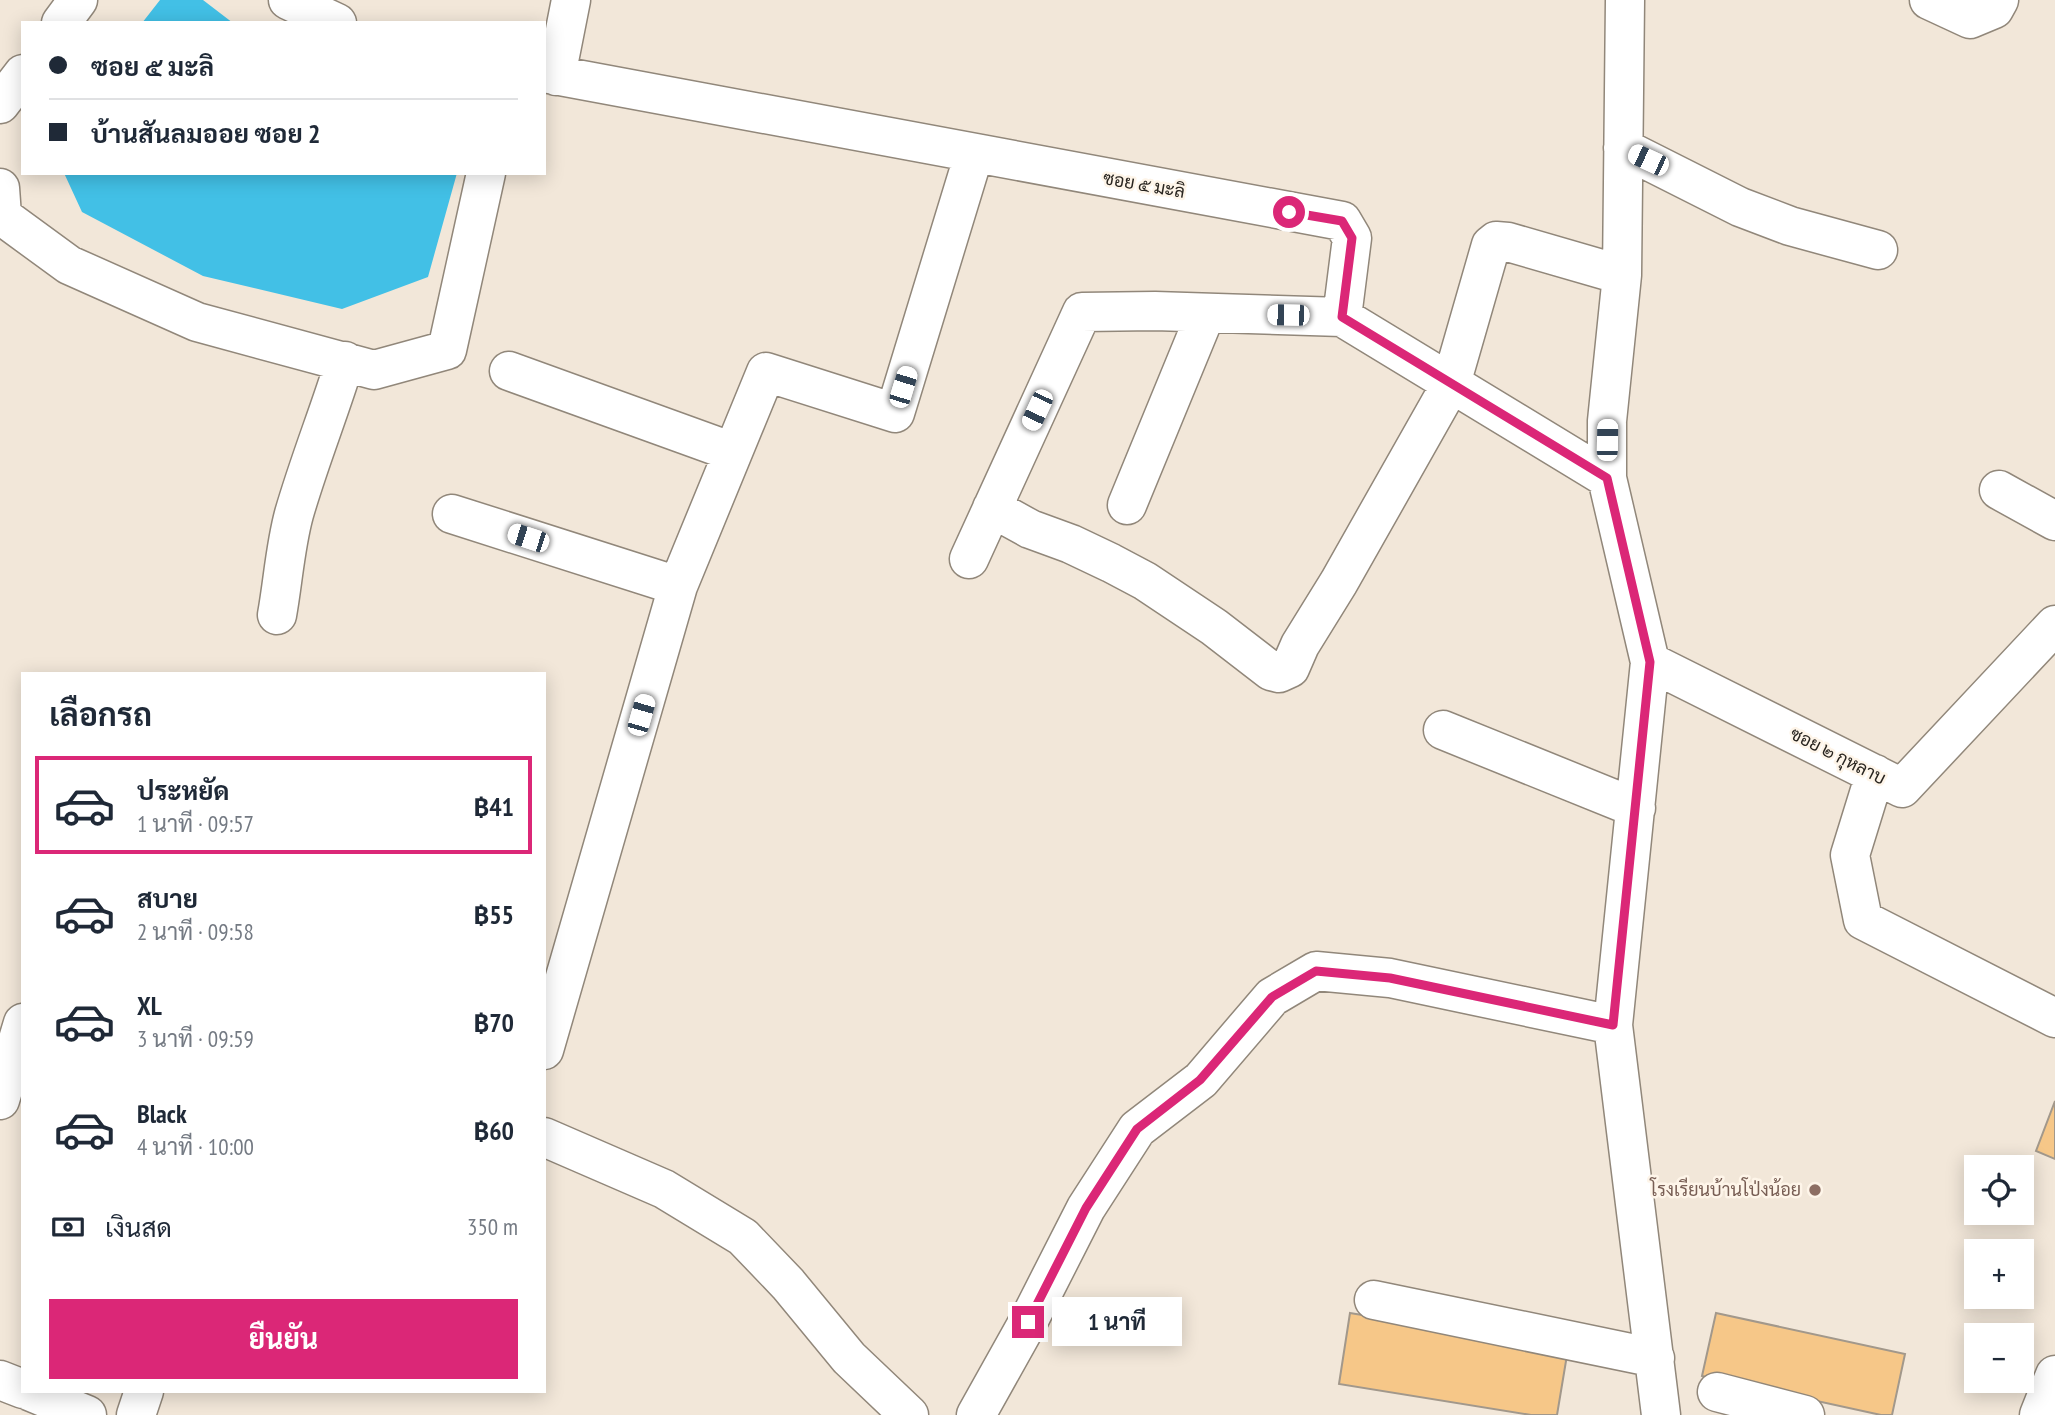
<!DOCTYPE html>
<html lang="th">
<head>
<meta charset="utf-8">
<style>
  body { margin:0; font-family:"PT Sans Narrow",Sarabun,sans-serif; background:#f2f2f3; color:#1f2937; height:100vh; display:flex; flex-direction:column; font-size:26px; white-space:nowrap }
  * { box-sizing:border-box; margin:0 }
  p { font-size:23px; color:#747a83 }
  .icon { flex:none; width:38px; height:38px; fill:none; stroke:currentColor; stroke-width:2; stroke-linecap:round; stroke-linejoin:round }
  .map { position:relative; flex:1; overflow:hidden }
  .drawer { position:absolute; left:21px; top:672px; width:525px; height:721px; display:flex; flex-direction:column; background:#fff; border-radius:0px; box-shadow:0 4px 18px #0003 }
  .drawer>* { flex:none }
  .guide { position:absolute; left:21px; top:21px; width:525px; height:154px; border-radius:0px; box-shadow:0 4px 18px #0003; display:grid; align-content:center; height:154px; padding:0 28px; background:#fff }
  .controls { position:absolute; left:1964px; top:1155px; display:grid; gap:14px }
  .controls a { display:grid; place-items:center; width:70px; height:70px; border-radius:0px; background:#fff; box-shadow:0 4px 18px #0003; font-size:35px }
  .end { position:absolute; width:32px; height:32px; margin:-16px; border:9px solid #db2777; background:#fff; box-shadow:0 0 0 4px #fff }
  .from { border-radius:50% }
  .bubble { position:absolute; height:49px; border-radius:0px; background:#fff; box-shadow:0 4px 18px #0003; font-size:23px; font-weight:700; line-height:49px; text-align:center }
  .car { position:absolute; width:21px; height:42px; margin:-21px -10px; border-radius:9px; box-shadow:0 0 5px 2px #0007; background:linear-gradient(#fff 24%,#345 0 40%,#fff 0 76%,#345 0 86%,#fff 0) }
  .guide b { display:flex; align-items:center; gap:24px; height:66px; font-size:26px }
  .guide b+b { border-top:2px solid #e0e1e3 }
  .guide i { width:18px; height:18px; background:#1f2937 }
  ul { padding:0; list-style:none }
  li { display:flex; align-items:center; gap:21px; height:98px; margin:0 14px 10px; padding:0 14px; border:4px solid transparent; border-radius:0px }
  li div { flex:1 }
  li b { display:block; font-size:26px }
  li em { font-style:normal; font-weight:700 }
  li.on { border-color:#db2777 }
  li>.icon { width:63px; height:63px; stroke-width:1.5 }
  h2 { padding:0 28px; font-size:32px; line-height:84px }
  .pay { display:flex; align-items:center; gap:18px; height:77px; padding:0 28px; font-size:26px }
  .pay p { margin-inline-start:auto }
  .button { display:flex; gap:14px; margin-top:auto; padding:14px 28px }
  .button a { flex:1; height:80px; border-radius:0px; background:#db2777; color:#fff; font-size:28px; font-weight:700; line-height:80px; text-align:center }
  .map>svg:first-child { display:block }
  .water { fill:#42c0e6 }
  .building { fill:#f6c788; stroke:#a2988b; stroke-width:2 }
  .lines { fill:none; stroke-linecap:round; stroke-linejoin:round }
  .minor-casing { stroke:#91877a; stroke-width:41 }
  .minor { stroke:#fff; stroke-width:38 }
  .route { stroke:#db2777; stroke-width:9 }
  .education-dot { fill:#8d6e63; stroke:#fef5e9; stroke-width:2.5 }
  .labels { text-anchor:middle; stroke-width:5; stroke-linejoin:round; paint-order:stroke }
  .street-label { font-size:18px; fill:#292520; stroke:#fef5e9 }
  .education-label { font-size:18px; fill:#785e54; stroke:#fef5e9; text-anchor:end }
</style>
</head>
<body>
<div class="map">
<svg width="2055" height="1415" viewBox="0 0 2055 1415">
  <rect width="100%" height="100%" fill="#f2e7d9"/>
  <!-- water -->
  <path class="water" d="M160,0H203L233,23H142Z
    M64,173H457L428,277L342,309L203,276L82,212Z"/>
  <!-- building -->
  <path class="building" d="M2055,1101V1159L2036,1151Z
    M1350,1313L1568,1349L1557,1415H1531L1339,1384Z
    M1716,1313L1905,1354L1892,1415H1881L1702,1376Z"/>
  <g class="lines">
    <defs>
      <path id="minor" d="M288,0L337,23
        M1625,0L1622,275L1607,421V478L1650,662L1613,1025L1661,1415
        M1929,0L1970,19L1994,9L1999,0
        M61,23L78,0
        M544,73L1342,221L1352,238L1342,317L1607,478
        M556,76L571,0
        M0,104L23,74
        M1623,148L1740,207L1790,226L1878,250
        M0,188L2,216L69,265L197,322L374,370L447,350L486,173
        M509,371L733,452
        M1999,490L2055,521
        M1127,505L1206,313
        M992,508L1030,529L1071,544L1111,563L1145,581L1214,627L1271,671L1279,673L1290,668L1300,645L1339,582L1451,384L1491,245L1496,241L1508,242L1622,275
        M452,514L678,586
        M969,559L1082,312L1155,311L1342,317
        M277,615C283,582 285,547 294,514C309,462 329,413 345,361
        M1650,662L1902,788L2055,625
        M1443,730L1636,808
        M1875,774L1850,855L1863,920L2055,1018
        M544,1050L678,586L766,372L895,413L974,154
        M0,1100L23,1023
        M544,1137L664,1189L743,1237L788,1284L849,1358L909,1415
        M1374,1300L1655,1358
        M0,1380L23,1389
        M29,1391L87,1415
        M1717,1392L1805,1415
        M136,1415L144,1391
        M976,1415L1028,1322L1086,1208L1137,1129L1201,1080L1272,997L1316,971L1390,978L1613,1025
        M2039,1415L2055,1375"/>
    </defs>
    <!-- minor casing -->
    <use href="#minor" class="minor-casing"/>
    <!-- minor -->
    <use href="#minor" class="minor"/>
  </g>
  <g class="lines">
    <!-- route -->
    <path class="route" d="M1028,1322L1086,1208L1137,1129L1200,1080L1272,997L1316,971L1390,978L1613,1025L1650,662L1607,478L1342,317L1352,238L1342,221L1289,212"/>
  </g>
  <!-- markers -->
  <circle class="education-dot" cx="1815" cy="1190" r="7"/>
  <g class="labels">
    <!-- street labels -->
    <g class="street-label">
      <text transform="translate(1144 185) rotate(10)" y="6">ซอย ๕ มะลิ</text>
      <text transform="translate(1838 756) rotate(27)" y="6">ซอย ๒ กุหลาบ</text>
    </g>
    <!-- education labels -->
    <g class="education-label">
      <text x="1801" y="1196">โรงเรียนบ้านโป่งน้อย</text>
    </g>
  </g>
</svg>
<div class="controls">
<a><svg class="icon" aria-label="locate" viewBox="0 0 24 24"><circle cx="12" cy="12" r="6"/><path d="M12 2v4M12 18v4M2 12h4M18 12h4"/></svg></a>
<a>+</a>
<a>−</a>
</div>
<i class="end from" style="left:1289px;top:212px"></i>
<i class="end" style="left:1028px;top:1322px"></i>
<div class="bubble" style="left:1052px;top:1297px;width:130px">1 นาที</div>
<i class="car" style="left:1648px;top:160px;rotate:295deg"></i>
<i class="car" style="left:1288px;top:315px;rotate:271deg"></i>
<i class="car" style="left:903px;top:387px;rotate:17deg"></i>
<i class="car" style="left:1037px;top:410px;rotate:205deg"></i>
<i class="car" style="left:1607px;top:440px;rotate:1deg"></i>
<i class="car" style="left:528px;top:538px;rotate:288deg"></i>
<i class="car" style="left:641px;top:715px;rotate:16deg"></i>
<div class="guide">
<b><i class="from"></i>ซอย ๕ มะลิ</b>
<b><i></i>บ้านสันลมออย ซอย 2</b>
</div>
<section class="drawer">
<h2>เลือกรถ</h2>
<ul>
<li class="on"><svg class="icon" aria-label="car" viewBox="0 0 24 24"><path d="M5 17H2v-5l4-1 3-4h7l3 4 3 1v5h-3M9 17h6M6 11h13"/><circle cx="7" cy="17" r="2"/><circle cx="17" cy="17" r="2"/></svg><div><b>ประหยัด</b><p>1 นาที · 09:57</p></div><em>฿41</em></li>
<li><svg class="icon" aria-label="car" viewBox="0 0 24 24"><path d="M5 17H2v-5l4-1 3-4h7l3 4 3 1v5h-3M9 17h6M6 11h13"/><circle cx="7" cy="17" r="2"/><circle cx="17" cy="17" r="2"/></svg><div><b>สบาย</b><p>2 นาที · 09:58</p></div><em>฿55</em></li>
<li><svg class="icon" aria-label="car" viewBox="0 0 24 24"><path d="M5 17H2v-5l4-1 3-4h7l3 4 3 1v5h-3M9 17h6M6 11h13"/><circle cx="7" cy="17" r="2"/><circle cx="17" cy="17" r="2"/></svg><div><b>XL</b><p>3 นาที · 09:59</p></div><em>฿70</em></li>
<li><svg class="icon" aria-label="car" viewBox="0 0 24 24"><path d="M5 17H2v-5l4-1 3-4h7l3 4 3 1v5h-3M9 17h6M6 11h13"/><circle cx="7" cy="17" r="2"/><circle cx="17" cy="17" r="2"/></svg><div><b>Black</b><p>4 นาที · 10:00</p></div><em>฿60</em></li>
</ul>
<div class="pay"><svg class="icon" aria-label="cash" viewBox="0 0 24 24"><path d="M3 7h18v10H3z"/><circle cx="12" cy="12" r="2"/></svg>เงินสด<p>350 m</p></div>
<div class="button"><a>ยืนยัน</a></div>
</section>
</div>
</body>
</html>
